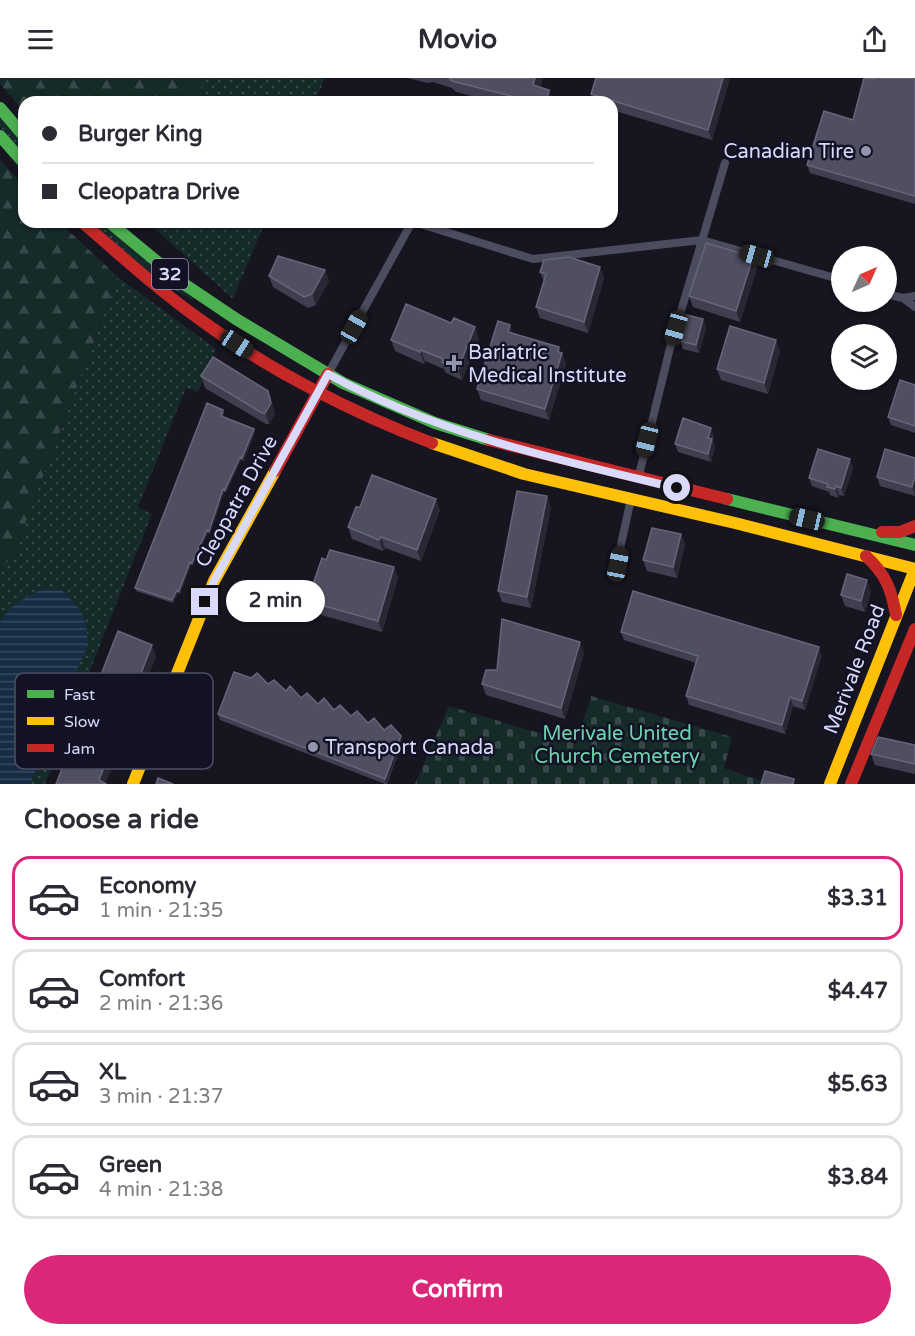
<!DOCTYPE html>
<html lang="en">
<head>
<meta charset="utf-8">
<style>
  body { margin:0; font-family:"Varela Round",sans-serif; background:#f7f7f7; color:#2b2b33; height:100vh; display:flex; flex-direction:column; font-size:22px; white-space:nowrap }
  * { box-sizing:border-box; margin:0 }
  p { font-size:20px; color:#7c7c81 }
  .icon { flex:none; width:33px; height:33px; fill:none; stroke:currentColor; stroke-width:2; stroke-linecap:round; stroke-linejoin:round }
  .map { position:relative; height:706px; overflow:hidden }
  .drawer { display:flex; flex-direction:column; background:#fff; flex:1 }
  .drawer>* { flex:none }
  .top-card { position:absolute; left:18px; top:18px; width:600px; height:132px; border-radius:18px; box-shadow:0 2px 4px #0004; display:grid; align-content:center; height:132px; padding:0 24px; background:#fff }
  .needle { width:39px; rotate:45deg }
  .tools { position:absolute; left:831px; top:168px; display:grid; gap:12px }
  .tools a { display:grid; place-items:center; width:66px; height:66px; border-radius:50%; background:#fff; box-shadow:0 2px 4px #0004; font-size:30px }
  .end { position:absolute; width:27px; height:27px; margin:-14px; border:8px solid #d9d9fb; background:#111; box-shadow:0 0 0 3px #111 }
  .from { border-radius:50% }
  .bubble { position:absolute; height:42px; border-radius:21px; background:#fff; box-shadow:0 2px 4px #0004; font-size:20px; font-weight:700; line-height:42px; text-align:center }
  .car { position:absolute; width:18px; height:36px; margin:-18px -9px; border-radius:8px; box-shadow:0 0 4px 2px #0007; background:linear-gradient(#222 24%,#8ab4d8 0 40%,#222 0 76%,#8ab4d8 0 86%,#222 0) }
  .top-card b { display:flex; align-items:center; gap:21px; height:57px; font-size:22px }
  .top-card b+b { border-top:2px solid #e1e1e2 }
  .top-card i { width:15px; height:15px; background:#2b2b33 }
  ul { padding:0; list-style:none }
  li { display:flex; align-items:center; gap:18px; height:84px; margin:0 12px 9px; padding:0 12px; border:3px solid #e1e1e2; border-radius:18px }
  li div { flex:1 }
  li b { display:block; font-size:22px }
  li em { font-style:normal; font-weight:700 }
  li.selected { border-color:#db2777 }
  li>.icon { width:54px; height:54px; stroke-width:1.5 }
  h2 { padding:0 24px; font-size:27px; line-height:72px }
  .button { display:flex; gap:12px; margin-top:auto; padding:12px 24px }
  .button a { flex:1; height:69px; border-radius:36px; background:#db2777; color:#fff; font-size:24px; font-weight:700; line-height:69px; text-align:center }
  header { display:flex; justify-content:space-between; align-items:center; height:78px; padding:0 24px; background:#fff; font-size:27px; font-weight:700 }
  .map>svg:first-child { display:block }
  .grass { fill:url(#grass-dots) }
  .forest { fill:url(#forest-firs) }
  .cemetery { fill:url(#cemetery-stones) }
  .water { fill:url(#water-rules) }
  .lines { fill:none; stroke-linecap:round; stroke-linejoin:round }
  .street { stroke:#4c4c5f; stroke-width:8 }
  .fast { stroke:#4caf50; stroke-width:12 }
  .slow { stroke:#ffc107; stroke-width:12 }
  .jam { stroke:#c62828; stroke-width:12 }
  .wall { fill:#403f4f }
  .shaded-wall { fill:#282734 }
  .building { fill:#504f61; stroke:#66657a; stroke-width:1.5 }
  .route { stroke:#d9d9fb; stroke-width:8 }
  .poi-dot { fill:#9594ae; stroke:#131124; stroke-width:2 }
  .labels { text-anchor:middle; stroke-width:5; stroke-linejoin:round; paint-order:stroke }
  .shield { fill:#131124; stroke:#9e9dba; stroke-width:1.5 }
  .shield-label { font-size:18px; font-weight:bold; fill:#d9d9fb }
  .poi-label { font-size:20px; fill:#d9d9fb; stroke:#131124; text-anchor:start }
  .street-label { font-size:20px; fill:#d9d9fb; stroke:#131124 }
  .park-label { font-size:20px; fill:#6dd3af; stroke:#131124 }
  .key { fill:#131124; stroke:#4e4d64; stroke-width:1.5 }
  .key-label { font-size:16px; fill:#d9d9fb }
</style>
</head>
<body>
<header><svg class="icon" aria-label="menu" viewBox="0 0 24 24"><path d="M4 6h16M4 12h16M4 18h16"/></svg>Movio<svg class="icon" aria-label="share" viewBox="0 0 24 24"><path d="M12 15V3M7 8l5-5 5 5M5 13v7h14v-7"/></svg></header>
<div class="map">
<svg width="915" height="706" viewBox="0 0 915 706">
  <defs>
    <pattern id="grass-dots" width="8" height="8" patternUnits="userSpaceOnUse" patternTransform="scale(1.5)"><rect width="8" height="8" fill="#152a29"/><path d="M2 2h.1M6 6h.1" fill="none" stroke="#364849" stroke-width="1.8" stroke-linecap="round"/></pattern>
    <pattern id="forest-firs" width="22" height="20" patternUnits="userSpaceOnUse" patternTransform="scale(1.5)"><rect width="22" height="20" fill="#152a29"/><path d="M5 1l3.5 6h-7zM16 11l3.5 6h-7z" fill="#364849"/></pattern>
    <pattern id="cemetery-stones" width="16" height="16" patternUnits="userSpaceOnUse" patternTransform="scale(1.5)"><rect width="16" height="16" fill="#152a29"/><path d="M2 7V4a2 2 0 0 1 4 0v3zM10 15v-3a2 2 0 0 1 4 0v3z" fill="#364849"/></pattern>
    <pattern id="water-rules" width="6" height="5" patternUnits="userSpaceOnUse" patternTransform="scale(1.5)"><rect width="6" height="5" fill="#162c45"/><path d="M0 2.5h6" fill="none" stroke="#374a61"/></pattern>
  </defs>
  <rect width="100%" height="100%" fill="#161520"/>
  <!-- grass -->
  <path class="grass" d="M206,0H325L315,24H195Z
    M0,39L24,67V76L0,49Z
    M91,144H100L194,221L192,222L157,201Z
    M147,144H265L233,221Z
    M118,199L216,271L215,273L198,314L186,310L138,429L152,436L45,706H0V491L13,478Z"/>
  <!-- forest -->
  <path class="forest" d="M0,0H206L195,24H24V34L0,6Z
    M0,82L24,107V144H59L118,199L13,478L0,491Z"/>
  <!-- cemetery -->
  <path class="cemetery" d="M591,618L732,659L724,690L764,704V706H415L449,628L576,666Z"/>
  <!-- water -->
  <path class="water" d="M62,512C81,533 89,538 87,568L30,706H0V546C5,532 23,520 37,514C44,511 54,512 62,512Z"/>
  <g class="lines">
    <!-- street -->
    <path class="street" d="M414,144L533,181L702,162L842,202
      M886,216L903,220L915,229
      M903,220L915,218
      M328,296L412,144
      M638,401L670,270L725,85
      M614,498L631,421"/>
    <!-- fast -->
    <path class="fast" d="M0,30L24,58
      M0,58L24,85
      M109,144L184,206L236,241L343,305L435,345L489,362
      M727,421L915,467"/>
    <!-- slow -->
    <path class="slow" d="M432,365L524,396L735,445L915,491
      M133,706L214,503L275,393
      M830,706L915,491"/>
    <!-- jam -->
    <path class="jam" d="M82,144C121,178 160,213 202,243C269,292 355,336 432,365
      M489,362L727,421
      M275,393L328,296
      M882,454H900L915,448
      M866,478C886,497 891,510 896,537
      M851,706L915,551"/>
  </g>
  <!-- wall -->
  <path class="wall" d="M408,0H543L540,9L549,12L553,23V24H495L456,14L452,10L433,4L427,5Z
    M730,0L712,62L612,32V24H594L591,16Z
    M915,0V126L810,95L807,87L853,42L874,1Z
    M753,179L757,190L740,244L693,229L689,218Z
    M600,189L604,200L588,255L540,240L536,229L544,204L540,194Z
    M325,192L329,203L316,227L308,230L273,209L269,198Z
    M703,241L706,250L699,275L683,271L680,263Z
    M510,247L513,256L562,275L566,286L549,342L481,322L477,311Z
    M479,260L462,302L446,295L444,291L425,283L424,286L395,273L391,262Z
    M780,273L768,316L721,302L717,291Z
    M201,298L268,313L275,336L269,346H266L205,310Z
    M915,307V355L891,347L888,339Z
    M223,332L224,335L223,339L254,351L255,354L244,383L241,382L226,414H224L210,456L208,455L193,487H191L180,516L178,515L173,525L136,513L135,510Z
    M714,358L713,362L715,369L711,384L678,374L675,366Z
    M915,380V418L880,408L877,399Z
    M853,390L844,418L839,417L838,420L830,417L829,414L812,408L809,400Z
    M360,429L440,432L421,483L385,470L383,473L352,461L348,449Z
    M551,429L531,530L502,524L498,513Z
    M681,456L685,467L677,500L647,493L643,482Z
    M326,482L394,489L398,500L382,554L307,533L303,522L312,509Z
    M871,513L865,534L845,528L841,517Z
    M621,554L822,577L805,632L793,628L785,656L689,627L686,618L696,585L624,562Z
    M584,575L565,641L486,617L482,606L497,592Z
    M156,578L139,621L142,629L122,678L73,659L69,648L99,602Z
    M268,606L384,652L403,663L387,706H385L220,642L218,636Z
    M915,667V696L875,687L871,676Z"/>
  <!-- shaded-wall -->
  <path class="shaded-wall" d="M535,0H543L537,18L533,7Z
    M723,0H730L712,62L708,52Z
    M549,12L553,23V24H546Z
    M753,179L757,190L740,244L736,233Z
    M600,189L604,200L588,255L584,244Z
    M325,192L329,203L316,227L312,216Z
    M703,241L706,250L699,275L696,267Z
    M510,247L514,258L508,254Z
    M475,249L479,260L462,302L458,291Z
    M776,262L780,273L768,316L764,305Z
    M559,269L566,286L549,342L545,331Z
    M421,272L425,283L424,286L420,274Z
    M268,313L275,336L269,346L265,335Z
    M711,350L714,358L713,362L715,369L711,384L708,376V360Z
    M254,351L255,354L244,383L242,380Z
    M240,379L241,382L226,414L225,412Z
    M850,381L853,390L844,418L841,410Z
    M915,398V418L912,409Z
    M836,408L839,417L838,420L835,411Z
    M223,411L224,414L210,456L209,453Z
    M547,418L551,429L531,530L527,519Z
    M436,421L440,432L421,483L417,472Z
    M207,452L208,455L193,487L192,485Z
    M681,456L685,467L677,500L673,489Z
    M381,459L385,470L383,473L379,462Z
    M190,484L191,487L180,516L179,513Z
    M394,489L398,500L382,554L378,543Z
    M867,502L871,513L865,534L861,523Z
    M177,512L178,515L173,525L172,522Z
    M580,564L584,575L565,641L561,630Z
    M152,567L156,578L139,621L142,629L122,678L118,667L133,616Z
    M819,569L822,577L805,632L802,623Z
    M790,619L793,628L785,656L782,647Z
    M401,658L403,663L386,706L385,701Z
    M107,682L111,693L105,706L99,702Z"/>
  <!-- building -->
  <path class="building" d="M449,0H535L533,7L549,12L546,24H535L452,3Z
    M596,0H723L708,52L591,16Z
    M864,0L874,1V0H915V118L807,87L824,33L853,42Z
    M706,165L753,179L736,233L689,218Z
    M278,178L325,192L312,216L304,219L269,198Z
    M569,179L600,189L584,244L536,229L546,196L540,194L544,182Z
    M406,226L451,245L454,240L475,249L458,291L442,284L443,281L421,272L420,274L391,262Z
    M687,237L703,241L696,267L680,263Z
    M498,243L510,247L508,254L559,269L558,274L562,275L545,331L477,311Z
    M730,248L776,262L764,305L717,291Z
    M213,279L268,313L271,325L265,335H262L201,298Z
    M900,302L915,307V348L888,339Z
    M207,325L223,332L221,338L254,351L242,380L240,379L225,412L223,411L209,453L207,452L192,485L190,484L179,513L177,512L172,522L135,510Z
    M683,340L711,350L708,360L712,361L708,376L675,366Z
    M818,371L850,381L841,410L836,408L835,411L827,409L828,406L809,400Z
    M885,371L915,380V398L912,409L877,399Z
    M372,397L436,421L417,472L381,459L379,462L348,449L356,429H360Z
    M517,413L547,418L527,519L498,513Z
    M652,450L681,456L673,489L643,482Z
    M330,472L394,489L378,543L303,522L308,508L312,509L322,480L326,482Z
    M847,496L867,502L861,523L841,517Z
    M633,513L819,569L802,623L790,619L782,647L686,618L698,578L621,554Z
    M502,541L580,564L561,630L482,606L486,592H497Z
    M118,553L152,567L133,616L138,618L118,667L69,648L89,598L99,602Z
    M234,594L251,600L257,595L268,606L274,602L286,613L290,608L301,620L307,615L318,626L324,620L334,632L340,627L351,638L357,633L368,645L374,640L384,652L391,647L401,658L385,701L218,636Z
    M878,659L915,667V686L871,676Z
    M71,668L107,682L99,702L106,706H56Z
    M765,693L794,701L793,706H761Z
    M158,700L173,706H156Z"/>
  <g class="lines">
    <!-- route -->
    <path class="route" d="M205,524L214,503L328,296C437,356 558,382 677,410"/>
  </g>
  <!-- markers -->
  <g class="poi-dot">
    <circle cx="866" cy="73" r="6"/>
    <path d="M451 276h6v6h6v6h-6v6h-6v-6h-6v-6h6z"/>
    <circle cx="313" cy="669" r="6"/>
  </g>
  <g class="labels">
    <!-- shield labels -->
    <rect class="shield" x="152" y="181" width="36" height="30" rx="4.5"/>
    <g class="shield-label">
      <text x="170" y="202">32</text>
    </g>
    <!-- poi labels -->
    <g class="poi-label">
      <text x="854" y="80" text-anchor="end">Canadian Tire</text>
      <text x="468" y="281">Bariatric<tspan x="468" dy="23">Medical Institute</tspan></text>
      <text x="325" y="676">Transport Canada</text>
    </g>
    <!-- street labels -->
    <g class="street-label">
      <text transform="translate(236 423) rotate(-61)" y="7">Cleopatra Drive</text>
      <text transform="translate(854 591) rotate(-69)" y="7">Merivale Road</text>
    </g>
    <!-- park labels -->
    <g class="park-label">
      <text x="617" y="662">Merivale United<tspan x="617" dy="23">Church Cemetery</tspan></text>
    </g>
  </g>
  <!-- legend -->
  <rect x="15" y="595" width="198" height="96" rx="9" class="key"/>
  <rect x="27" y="612" width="27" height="8" fill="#4caf50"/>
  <rect x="27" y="639" width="27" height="8" fill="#ffc107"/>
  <rect x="27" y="666" width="27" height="8" fill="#c62828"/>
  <g class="key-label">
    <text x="64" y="622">Fast</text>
    <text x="64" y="649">Slow</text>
    <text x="64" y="676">Jam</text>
  </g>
</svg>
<div class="tools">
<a><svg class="needle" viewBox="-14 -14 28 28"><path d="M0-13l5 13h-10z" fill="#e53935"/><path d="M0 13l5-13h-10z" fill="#7c7c81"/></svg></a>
<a><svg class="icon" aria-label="layers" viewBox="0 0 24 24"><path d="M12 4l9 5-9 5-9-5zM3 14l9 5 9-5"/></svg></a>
</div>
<i class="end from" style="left:677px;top:410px"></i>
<i class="end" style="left:205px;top:524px"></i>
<div class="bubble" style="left:226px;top:502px;width:99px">2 min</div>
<i class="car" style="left:757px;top:178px;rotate:286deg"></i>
<i class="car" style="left:354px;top:249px;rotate:29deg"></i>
<i class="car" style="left:676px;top:250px;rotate:196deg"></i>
<i class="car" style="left:237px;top:266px;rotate:123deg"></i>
<i class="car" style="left:647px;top:362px;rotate:194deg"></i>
<i class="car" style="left:807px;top:441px;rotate:283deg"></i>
<i class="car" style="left:618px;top:486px;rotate:11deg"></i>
<div class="top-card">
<b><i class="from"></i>Burger King</b>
<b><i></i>Cleopatra Drive</b>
</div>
</div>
<section class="drawer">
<h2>Choose a ride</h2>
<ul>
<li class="selected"><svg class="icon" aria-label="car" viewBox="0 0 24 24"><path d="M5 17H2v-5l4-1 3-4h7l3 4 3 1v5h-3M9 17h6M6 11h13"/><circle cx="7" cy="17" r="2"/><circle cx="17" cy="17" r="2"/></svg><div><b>Economy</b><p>1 min · 21:35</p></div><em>$3.31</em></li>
<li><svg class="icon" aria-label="car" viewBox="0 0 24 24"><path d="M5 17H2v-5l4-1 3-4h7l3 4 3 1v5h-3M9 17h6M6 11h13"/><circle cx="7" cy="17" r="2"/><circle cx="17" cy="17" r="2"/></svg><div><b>Comfort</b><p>2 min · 21:36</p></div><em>$4.47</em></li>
<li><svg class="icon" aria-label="car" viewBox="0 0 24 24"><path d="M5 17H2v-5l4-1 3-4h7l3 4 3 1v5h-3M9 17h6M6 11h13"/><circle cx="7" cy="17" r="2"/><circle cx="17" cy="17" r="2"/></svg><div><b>XL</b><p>3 min · 21:37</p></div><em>$5.63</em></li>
<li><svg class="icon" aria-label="car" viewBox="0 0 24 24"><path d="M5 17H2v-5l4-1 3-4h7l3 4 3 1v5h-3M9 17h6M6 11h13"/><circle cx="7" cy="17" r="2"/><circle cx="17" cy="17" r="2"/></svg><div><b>Green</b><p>4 min · 21:38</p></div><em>$3.84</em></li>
</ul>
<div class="button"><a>Confirm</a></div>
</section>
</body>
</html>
